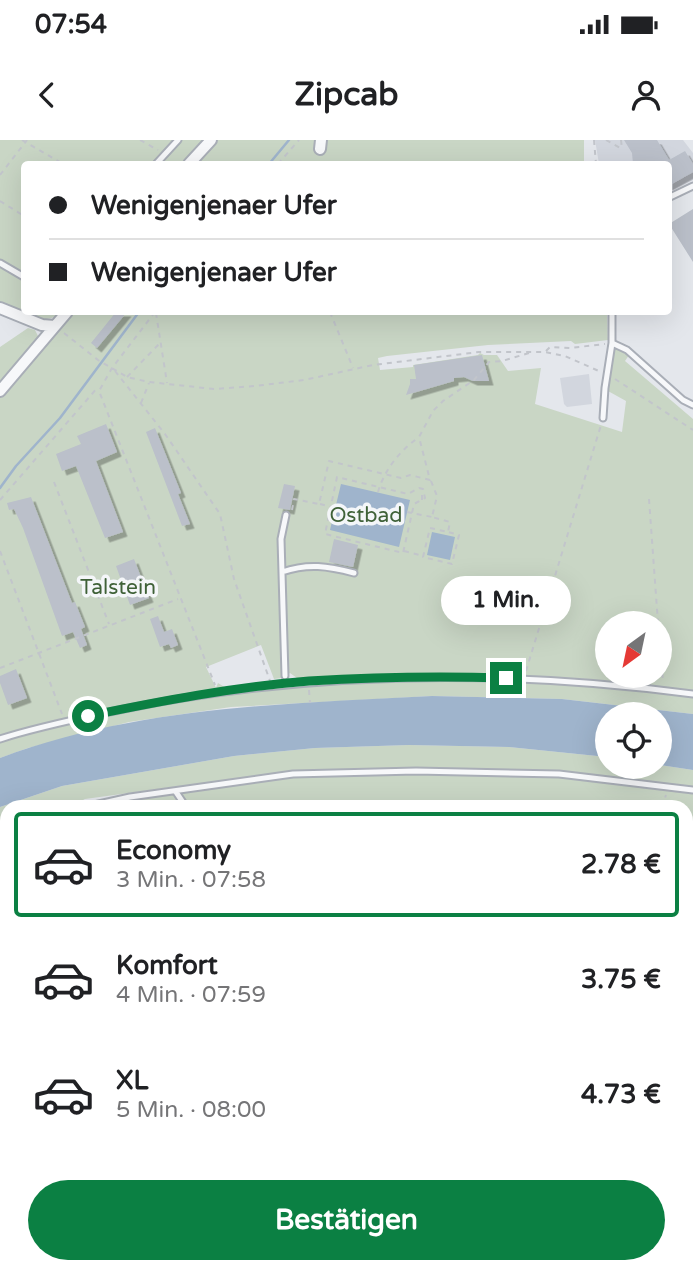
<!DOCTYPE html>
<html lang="de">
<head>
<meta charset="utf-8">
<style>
  body { margin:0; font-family:"Varela Round",sans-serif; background:#f6f6f6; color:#202124; height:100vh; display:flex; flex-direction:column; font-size:26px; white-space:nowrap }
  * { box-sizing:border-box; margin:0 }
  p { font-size:23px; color:#757577 }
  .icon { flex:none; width:38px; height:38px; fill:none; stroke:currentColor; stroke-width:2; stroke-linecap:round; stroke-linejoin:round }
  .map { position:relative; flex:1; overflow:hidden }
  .side { position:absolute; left:0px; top:660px; width:693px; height:474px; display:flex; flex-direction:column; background:#fff; border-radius:21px 21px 0 0; box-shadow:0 7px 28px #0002 }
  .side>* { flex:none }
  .top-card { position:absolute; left:21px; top:21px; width:651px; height:154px; border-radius:7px; box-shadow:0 7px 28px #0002; display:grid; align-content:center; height:154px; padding:0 28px; background:#fff }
  .needle { width:46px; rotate:213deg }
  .controls { position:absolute; left:595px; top:471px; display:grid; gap:14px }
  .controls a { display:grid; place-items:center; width:77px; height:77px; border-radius:50%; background:#fff; box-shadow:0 7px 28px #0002; font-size:35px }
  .end { position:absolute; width:32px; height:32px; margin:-16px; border:9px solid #0b8043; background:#fff; box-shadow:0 0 0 4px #fff }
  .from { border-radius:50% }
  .bubble { position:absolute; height:49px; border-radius:24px; background:#fff; box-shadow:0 7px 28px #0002; font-size:23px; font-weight:700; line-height:49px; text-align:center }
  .top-card b { display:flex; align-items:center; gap:24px; height:66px; font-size:26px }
  .top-card b+b { border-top:2px solid #e0e0e0 }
  .top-card i { width:18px; height:18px; background:#202124 }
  ul { padding:12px 0 0; list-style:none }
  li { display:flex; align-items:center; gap:21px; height:105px; margin:0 14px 10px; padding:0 14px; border:4px solid transparent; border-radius:7px }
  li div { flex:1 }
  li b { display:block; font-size:26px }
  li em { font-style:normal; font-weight:700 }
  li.active { border-color:#0b8043 }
  li>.icon { width:63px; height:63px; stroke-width:1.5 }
  .button { display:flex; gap:14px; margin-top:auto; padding:14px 28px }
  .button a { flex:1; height:80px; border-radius:42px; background:#0b8043; color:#fff; font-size:28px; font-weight:700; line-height:80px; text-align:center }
  .status { display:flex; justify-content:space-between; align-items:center; height:49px; padding:0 35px; background:#fff; direction:ltr }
  .status svg { height:19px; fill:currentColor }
  header { display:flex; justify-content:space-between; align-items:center; height:91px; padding:0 28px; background:#fff; font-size:32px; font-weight:700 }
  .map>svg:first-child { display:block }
  .built { fill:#d2d6de }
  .green { fill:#c9d6c5; fill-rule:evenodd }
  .water { fill:#9fb4cc }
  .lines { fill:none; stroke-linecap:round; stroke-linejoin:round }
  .stream { stroke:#9fb4cc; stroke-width:2.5 }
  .building { fill:#bbc0ca; filter:url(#shadow) }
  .service-casing { stroke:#a9aeb7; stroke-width:9 }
  .minor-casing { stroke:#a9aeb7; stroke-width:14 }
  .tertiary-casing { stroke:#a9aeb7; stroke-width:18 }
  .path { stroke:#c2c5cb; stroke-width:2; stroke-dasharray:5 5; stroke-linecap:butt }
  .service { stroke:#f7f8fa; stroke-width:5 }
  .minor { stroke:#f7f8fa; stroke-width:10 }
  .tertiary { stroke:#f7f8fa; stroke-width:14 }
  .route { stroke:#0b8043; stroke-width:9 }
  .labels { text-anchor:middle; stroke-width:7; stroke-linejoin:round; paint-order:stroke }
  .park-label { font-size:21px; fill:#3f6138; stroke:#f4f6f9 }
</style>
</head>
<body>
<div class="status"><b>07:54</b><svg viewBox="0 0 49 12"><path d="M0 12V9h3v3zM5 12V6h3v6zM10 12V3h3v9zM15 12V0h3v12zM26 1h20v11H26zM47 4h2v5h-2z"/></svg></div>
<header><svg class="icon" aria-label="back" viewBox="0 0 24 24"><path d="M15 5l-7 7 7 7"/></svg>Zipcab<svg class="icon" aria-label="person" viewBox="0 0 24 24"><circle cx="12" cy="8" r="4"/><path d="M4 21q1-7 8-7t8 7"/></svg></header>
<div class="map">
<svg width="693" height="1133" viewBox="0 0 693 1133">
  <defs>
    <filter id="shadow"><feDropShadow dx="4.5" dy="4.5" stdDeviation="0" flood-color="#0004"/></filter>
  </defs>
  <rect width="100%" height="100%" fill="#e4e7ec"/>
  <!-- built -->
  <path class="built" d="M595,0H683L693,13V40L669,52L668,24H599Z
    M589,234L592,264L567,267L564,264L560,238Z
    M693,861V1133H506L502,1127H686V862Z
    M7,1069V1127H491L495,1133H0V1071Z"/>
  <!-- green -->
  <path class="green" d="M0,0H584V24H24V172H607L608,200L575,204L571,201L488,205L387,216L378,218L380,230L413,227V225L478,215L480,213L484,215H497L508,231L541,228L535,264L622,292L626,261L608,251L614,213L615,209L619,208L629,215L625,221L693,279V551L588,539L531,536L453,534L309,539L297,538L290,533L282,538L274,539L261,505L206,527L216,548L218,543L226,548L267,541V548C373,537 481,537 587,544C622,547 658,552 693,556V574L562,559L432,556L231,567L129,582L28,608L0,618V207L28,188L35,190L39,198L56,177L42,180L0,163ZM607,483H660V536H607Z
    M409,605L509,607L607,617V626H660V625L693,630V795L686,797V667H132L129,663L180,646L85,659L69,667H7V1056L0,1058V667L62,646L234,616L315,608Z"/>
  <!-- water -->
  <path class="water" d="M341,344L410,360L399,407L330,390Z
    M432,392L455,397L450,420L427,415Z
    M432,556L562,559L693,574V630L660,625V574H607V617L509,607L409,605L315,608L234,616L62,646L0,667V618C140,566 285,564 432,556Z"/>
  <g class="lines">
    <!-- stream -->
    <path class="stream" d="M269,24L289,0
      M0,348L16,326L60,278L139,172"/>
  </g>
  <!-- building -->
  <path class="building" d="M624,0H657L669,20L685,11L693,24V32L668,46V24H633L632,13Z
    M693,69V122L669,84Z
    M116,172H127L97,208L91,203Z
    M482,215L489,241H473L464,237L454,238V241L406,255L410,244V239H416L414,225Z
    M106,284L117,312L96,321L123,392L105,398L76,326L62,331L56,314L81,304L77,296Z
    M155,288L181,353L178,354L190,384L182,386L146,292Z
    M284,344L295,346L290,370L278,368Z
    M31,357L72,463L75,462L85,487L81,489L87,505L80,508L73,492L62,496L23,388L14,369L9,370L7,363Z
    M334,399L358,405L353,427L329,422Z
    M134,419L149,458L130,465L116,426Z
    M158,476L164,492L172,489L178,505L171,508L169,504L160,507L150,479Z
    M16,529L27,558L8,565L0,543V536Z"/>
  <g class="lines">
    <defs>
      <path id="service" d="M156,24L178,0
        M668,58L693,46
        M0,123L24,137
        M612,203L627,210L683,260L693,265
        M603,278L605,248L612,203V172
        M282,432C308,423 328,426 354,433
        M285,536L281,399L286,375
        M0,599C40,586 82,578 124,569C311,531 503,529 693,554
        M176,652L186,667
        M85,667L130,657L293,634L416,631L559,634L693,650
        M686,795L693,793
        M686,945L693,954
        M97,1127L102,1133
        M171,1127L175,1133
        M211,1127L216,1133
        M354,1131L355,1133
        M49,1133L57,1127
        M413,1133L419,1127
        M467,1133L471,1127"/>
      <path id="minor" d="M320,9L321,0
        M189,24L211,0
        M0,168L42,185L55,186
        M0,251L67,172
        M686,1030L693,1027
        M497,1127L501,1133
        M673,1127L676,1133"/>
      <path id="tertiary" d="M686,857L693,855
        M0,1065L7,1062"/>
    </defs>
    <!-- service casing -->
    <use href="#service" class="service-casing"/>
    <!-- minor casing -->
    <use href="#minor" class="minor-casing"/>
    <!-- tertiary casing -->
    <use href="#tertiary" class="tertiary-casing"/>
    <!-- path -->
    <path class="path" d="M22,0L63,24
      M140,0L158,10
      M594,0L596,24
      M606,0L622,9
      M621,0L622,9
      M278,24L299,0
      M0,35L27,0
      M0,61L24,76
      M155,172L112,228L99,251L215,545
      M330,172L353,228
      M156,173L167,243
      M64,193L98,220L127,237L149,242L214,249L255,246L304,240L373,225L479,212H545L565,216L601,232
      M546,211L550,207L570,208L605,204
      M115,231L165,294L220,374L234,439L270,541
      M127,237L160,203
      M615,239L693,290
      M141,263L149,243
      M431,341L437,356L432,377L450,382L448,392L430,388L423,417L452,424L459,395L448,392L447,395
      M54,342L109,484
      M378,352C384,331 399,311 418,298
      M649,359L658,483
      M0,360L98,247
      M422,360V353
      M320,364L335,368
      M292,370L294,359L319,364L329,321L401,338L410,335L430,340L419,297L433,271L443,261L474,240L489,222L502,221L529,213
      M407,372L412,373L403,413L325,394L337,337L408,354L419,348L423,349L425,358L414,364L412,373L432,377
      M0,411L62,574
      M404,411L423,416
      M660,503L663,542
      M0,528L178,459
      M526,531L601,285
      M309,550L310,563
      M662,667L666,655
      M0,702L7,700
      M0,880L7,890
      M0,988L7,986"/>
    <!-- service -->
    <use href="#service" class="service"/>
    <!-- minor -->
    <use href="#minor" class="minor"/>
    <!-- tertiary -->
    <use href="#tertiary" class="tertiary"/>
  </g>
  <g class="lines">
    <!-- route -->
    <path class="route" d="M88,576C161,561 234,547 309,541C374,537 440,536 506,538"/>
  </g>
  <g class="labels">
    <!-- park labels -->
    <g class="park-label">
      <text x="366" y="382">Ostbad</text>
      <text x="118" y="454">Talstein</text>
    </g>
  </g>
</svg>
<div class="controls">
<a><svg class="needle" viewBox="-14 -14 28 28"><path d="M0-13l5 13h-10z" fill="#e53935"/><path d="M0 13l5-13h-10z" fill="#757577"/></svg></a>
<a><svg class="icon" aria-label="locate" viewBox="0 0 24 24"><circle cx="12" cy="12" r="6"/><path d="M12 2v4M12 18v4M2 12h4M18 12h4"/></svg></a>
</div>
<i class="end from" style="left:88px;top:576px"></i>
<i class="end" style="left:506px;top:538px"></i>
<div class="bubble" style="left:441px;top:436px;width:130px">1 Min.</div>
<div class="top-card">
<b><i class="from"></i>Wenigenjenaer Ufer</b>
<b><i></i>Wenigenjenaer Ufer</b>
</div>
<section class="side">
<ul>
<li class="active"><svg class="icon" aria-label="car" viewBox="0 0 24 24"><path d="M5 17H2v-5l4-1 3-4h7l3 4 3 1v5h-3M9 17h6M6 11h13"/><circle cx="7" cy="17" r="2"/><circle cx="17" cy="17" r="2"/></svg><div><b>Economy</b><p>3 Min. · 07:58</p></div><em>2.78 €</em></li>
<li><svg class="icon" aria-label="car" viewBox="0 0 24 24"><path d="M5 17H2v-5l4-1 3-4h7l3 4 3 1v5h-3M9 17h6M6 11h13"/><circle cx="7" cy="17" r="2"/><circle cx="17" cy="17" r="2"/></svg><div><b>Komfort</b><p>4 Min. · 07:59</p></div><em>3.75 €</em></li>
<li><svg class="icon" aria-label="car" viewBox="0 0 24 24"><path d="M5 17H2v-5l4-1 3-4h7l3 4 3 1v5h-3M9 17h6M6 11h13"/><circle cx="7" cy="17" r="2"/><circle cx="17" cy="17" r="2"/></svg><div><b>XL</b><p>5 Min. · 08:00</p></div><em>4.73 €</em></li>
</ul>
<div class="button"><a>Bestätigen</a></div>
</section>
</div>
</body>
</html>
